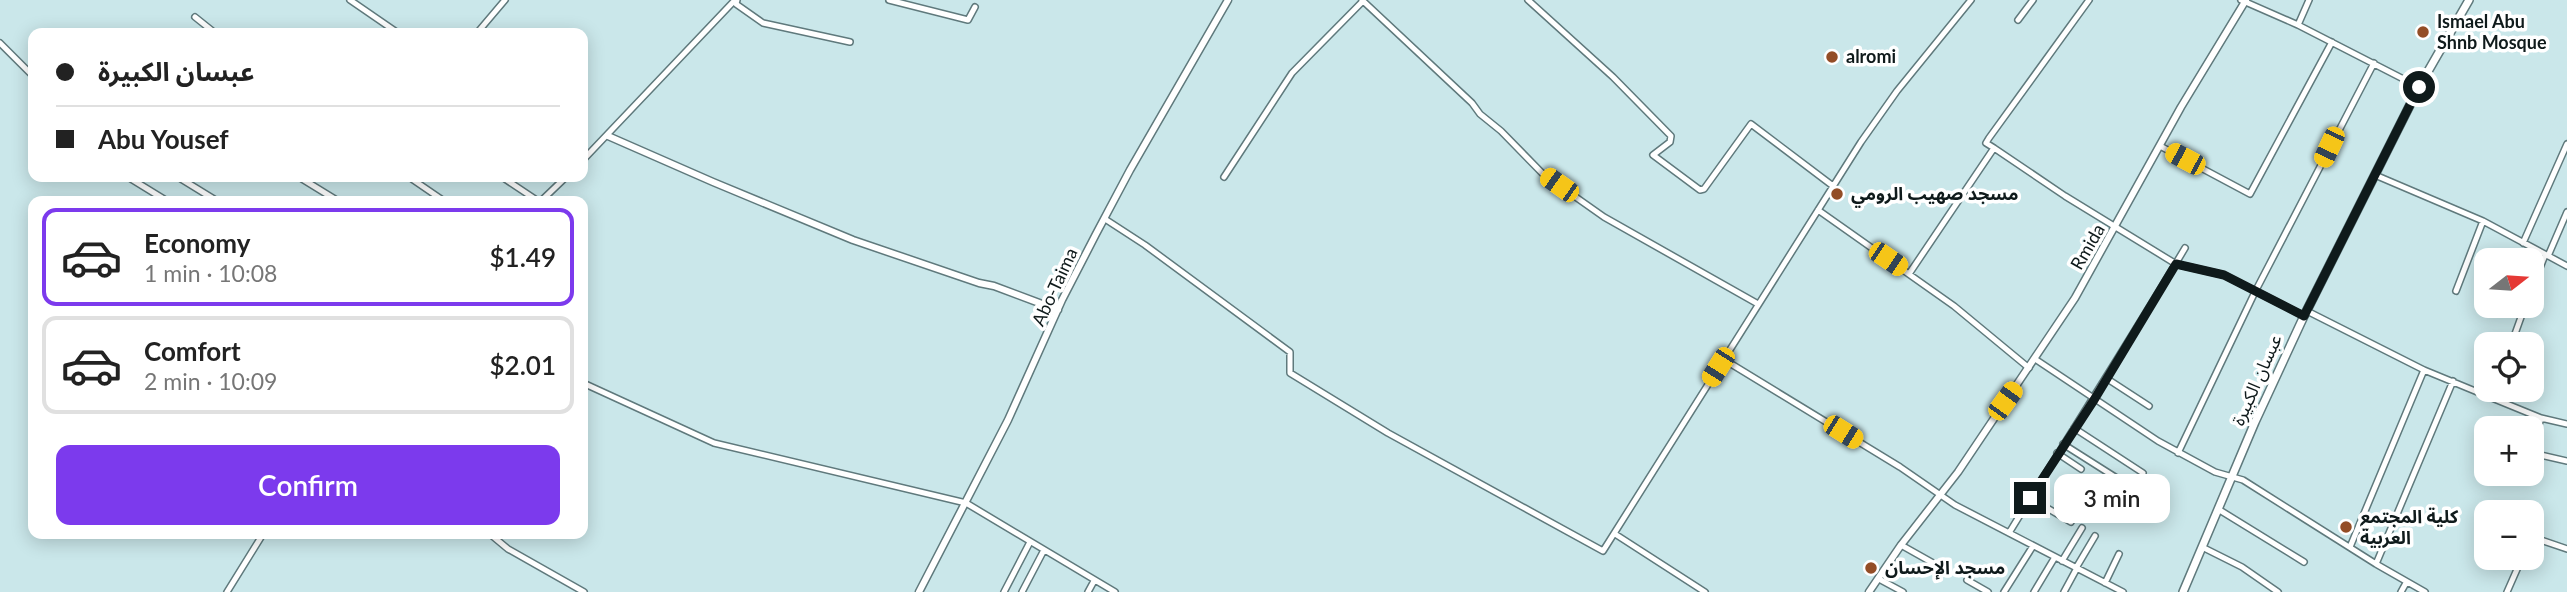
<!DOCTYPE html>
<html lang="en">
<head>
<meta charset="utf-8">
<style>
  body { margin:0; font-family:Lato,"Noto Sans Arabic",sans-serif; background:#f2f2f2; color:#222; height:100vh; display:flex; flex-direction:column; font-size:26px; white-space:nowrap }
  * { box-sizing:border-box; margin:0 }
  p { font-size:23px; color:#767676 }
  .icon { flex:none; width:38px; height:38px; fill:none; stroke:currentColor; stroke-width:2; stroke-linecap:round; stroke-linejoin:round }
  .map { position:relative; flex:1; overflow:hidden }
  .side { position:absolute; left:28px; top:196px; width:560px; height:343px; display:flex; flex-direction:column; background:#fff; border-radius:14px; box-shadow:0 4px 18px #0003 }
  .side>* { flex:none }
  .guide { position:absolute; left:28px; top:28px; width:560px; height:154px; border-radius:14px; box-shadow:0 4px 18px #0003; display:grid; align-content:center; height:154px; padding:0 28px; background:#fff }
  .needle { width:46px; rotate:73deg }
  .buttons { position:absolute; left:2474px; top:248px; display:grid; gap:14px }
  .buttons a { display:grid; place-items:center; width:70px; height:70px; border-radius:14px; background:#fff; box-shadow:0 4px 18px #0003; font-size:35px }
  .end { position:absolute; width:32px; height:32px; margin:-16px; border:9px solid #0f1a1b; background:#fff; box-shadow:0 0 0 4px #fff }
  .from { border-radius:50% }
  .bubble { position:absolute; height:49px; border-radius:14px; background:#fff; box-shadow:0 4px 18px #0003; font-size:23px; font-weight:600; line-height:49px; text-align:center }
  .car { position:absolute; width:21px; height:42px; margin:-21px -10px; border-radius:9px; box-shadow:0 0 5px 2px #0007; background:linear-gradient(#f5c518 24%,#345 0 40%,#f5c518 0 76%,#345 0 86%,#f5c518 0) }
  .guide b { display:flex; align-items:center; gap:24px; height:66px; font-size:26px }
  .guide b+b { border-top:2px solid #e0e0e0 }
  .guide i { width:18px; height:18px; background:#222 }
  ul { padding:12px 0 0; list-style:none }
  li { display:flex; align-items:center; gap:21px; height:98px; margin:0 14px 10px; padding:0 14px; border:4px solid #e0e0e0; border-radius:14px }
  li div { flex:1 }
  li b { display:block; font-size:26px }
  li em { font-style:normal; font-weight:600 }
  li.current { border-color:#7c3aed }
  li>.icon { width:63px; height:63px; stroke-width:1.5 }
  .action { display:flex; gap:14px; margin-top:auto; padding:14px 28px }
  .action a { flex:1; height:80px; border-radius:14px; background:#7c3aed; color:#fff; font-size:28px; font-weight:600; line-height:80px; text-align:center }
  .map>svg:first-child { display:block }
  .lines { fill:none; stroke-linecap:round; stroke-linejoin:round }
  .minor-casing { stroke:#5f797c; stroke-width:8 }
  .tertiary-casing { stroke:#5f797c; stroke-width:9 }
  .secondary-casing { stroke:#5f797c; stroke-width:10 }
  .minor { stroke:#fff; stroke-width:5 }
  .tertiary { stroke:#fff; stroke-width:6 }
  .secondary { stroke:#fff; stroke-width:7 }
  .route { stroke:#0f1a1b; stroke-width:9 }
  .poi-dot { fill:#934d26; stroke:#fff; stroke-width:2.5 }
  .labels { text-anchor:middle; stroke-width:7; stroke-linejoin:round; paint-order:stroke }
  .poi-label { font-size:18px; font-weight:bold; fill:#0f1a1b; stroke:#fff; text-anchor:start }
  .street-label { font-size:18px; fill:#0f1a1b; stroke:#fff }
</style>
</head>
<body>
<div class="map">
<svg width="2567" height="592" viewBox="0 0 2567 592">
  <rect width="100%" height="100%" fill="#cae7ea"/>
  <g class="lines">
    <defs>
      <path id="minor" d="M350,0L398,33
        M737,0L736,4L763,23L850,42
        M889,0L968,20L975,7
        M1362,0L1472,103L1480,114L1501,131L1543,174L1604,217L1758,304
        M1528,0L1613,77L1671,136L1670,142L1653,155L1700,190L1704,189L1751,124L1833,186
        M2241,0L2298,25L2419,87
        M195,17L215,33
        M2018,20L2033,0
        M2298,25L2309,0
        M477,33L505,0
        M0,43L33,76
        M2160,146L2250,194L2332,42
        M1994,148L1986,143L1989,138L2089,0
        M583,160L735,0
        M2375,175L2483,221L2567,266
        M128,177L167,201
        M178,177L217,201
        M299,177L338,201
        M409,177L444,201
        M502,177L538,201
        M1224,177L1292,73L1363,1
        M541,201L566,177
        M1818,210L1954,306L2029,368
        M1105,219L1145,245L1290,352V373L1388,433L1603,551L1861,142L1897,91L1971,0
        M2523,243L2567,144
        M2548,256L2567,212
        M1909,274L1994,148L2065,196L2176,264L2224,275L2304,316
        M2532,288L2545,255
        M2456,291L2483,221
        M2307,311L2424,370
        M2511,345L2525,306
        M1723,359L1900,467L1955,505L2123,592
        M2035,359L2158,441L2215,472L2243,480L2376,564L2425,592
        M2106,378L2149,406
        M583,383L714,443L966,503L1115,592
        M2492,398L2541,418L2532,447
        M2541,418L2567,424
        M2063,444L2134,489L2143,473L2074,428
        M2057,453L2081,469
        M2178,453L2255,292L2374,63
        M2532,453L2567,461
        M2030,498L2071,522
        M2218,509L2304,562
        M2009,533C2067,438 2128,344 2185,248
        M490,534L508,549L584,592
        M1615,534L1705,592
        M2532,537L2567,549
        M1901,545L1933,563
        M2202,547L2242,567L2278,592
        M2350,547L2424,370L2492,398L2495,390
        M2062,561L2082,528
        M2376,564L2453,381
        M2076,568L2095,536
        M1879,579L1903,592
        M1967,580L1988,592
        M2105,583L2119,554
        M227,592L263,534
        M1004,592L1030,542
        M1022,592L1044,550
        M1088,592L1094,581
        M2004,592L2033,546
        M2034,592L2055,557
        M2064,592L2077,568
        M2401,592L2406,583
        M2507,592L2522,558"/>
      <path id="tertiary" d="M608,136L713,182L853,240L979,283L994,286L1058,310
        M919,592L1008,420L1062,300L1096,234L1130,170L1228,0
        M1869,592L1901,545L1958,472L2075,298L2181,107L2246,0"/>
      <path id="secondary" d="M2183,592L2255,422L2304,316L2419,87L2469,0"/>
    </defs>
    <!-- minor casing -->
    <use href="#minor" class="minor-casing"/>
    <!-- tertiary casing -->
    <use href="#tertiary" class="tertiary-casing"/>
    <!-- secondary casing -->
    <use href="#secondary" class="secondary-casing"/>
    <!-- minor -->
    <use href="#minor" class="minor"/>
    <!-- tertiary -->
    <use href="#tertiary" class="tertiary"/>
    <!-- secondary -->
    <use href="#secondary" class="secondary"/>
  </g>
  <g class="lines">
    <!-- route -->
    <path class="route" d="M2030,498L2094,400L2176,264L2224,275L2304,316L2419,87"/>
  </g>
  <!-- markers -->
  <g class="poi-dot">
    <circle cx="2423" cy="32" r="7"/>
    <circle cx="1832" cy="57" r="7"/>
    <circle cx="1837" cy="194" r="7"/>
    <circle cx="2346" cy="527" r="7"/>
    <circle cx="1871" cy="568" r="7"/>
  </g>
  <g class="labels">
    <!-- poi labels -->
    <g class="poi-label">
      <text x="2437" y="28">Ismael Abu<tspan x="2437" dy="21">Shnb Mosque</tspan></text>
      <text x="1846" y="63">alromi</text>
      <text x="1851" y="200">مسجد صهيب الرومي</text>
      <text x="2360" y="523">كلية المجتمع<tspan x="2360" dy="21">العربية</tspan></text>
      <text x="1885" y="574">مسجد الإحسان</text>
    </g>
    <!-- street labels -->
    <g class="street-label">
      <text transform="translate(2088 247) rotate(-60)" y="6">Rmida</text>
      <text transform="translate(1055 287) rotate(-65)" y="6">Abo-Taima</text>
      <text transform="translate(2257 380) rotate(-66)" y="6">عبسان الكبيرة</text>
    </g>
  </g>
</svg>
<div class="buttons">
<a><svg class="needle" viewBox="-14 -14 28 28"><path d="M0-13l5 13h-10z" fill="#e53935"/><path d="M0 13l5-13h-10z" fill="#767676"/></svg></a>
<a><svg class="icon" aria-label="locate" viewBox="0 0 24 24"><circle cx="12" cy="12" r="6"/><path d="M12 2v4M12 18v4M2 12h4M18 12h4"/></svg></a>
<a>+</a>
<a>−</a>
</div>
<i class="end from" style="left:2419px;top:87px"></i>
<i class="end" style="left:2030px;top:498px"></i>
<div class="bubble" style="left:2054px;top:474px;width:116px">3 min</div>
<i class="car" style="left:2329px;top:147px;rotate:205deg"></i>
<i class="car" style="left:2185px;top:159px;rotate:298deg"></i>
<i class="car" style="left:1559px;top:185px;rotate:305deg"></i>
<i class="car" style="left:1888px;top:259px;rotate:124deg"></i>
<i class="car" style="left:1718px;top:367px;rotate:212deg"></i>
<i class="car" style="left:2005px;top:401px;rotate:36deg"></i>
<i class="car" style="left:1843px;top:432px;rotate:122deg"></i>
<div class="guide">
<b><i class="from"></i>عبسان الكبيرة</b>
<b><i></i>Abu Yousef</b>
</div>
<section class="side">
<ul>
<li class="current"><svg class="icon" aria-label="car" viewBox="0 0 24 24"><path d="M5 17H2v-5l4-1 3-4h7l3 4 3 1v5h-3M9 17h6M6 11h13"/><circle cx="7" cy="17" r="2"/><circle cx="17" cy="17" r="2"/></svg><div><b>Economy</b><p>1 min · 10:08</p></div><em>$1.49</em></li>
<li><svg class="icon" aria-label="car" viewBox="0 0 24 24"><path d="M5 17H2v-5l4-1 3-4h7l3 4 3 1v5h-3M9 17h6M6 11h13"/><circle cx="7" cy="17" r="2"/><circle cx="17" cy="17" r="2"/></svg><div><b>Comfort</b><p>2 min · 10:09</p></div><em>$2.01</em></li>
</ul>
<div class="action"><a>Confirm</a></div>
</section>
</div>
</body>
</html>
